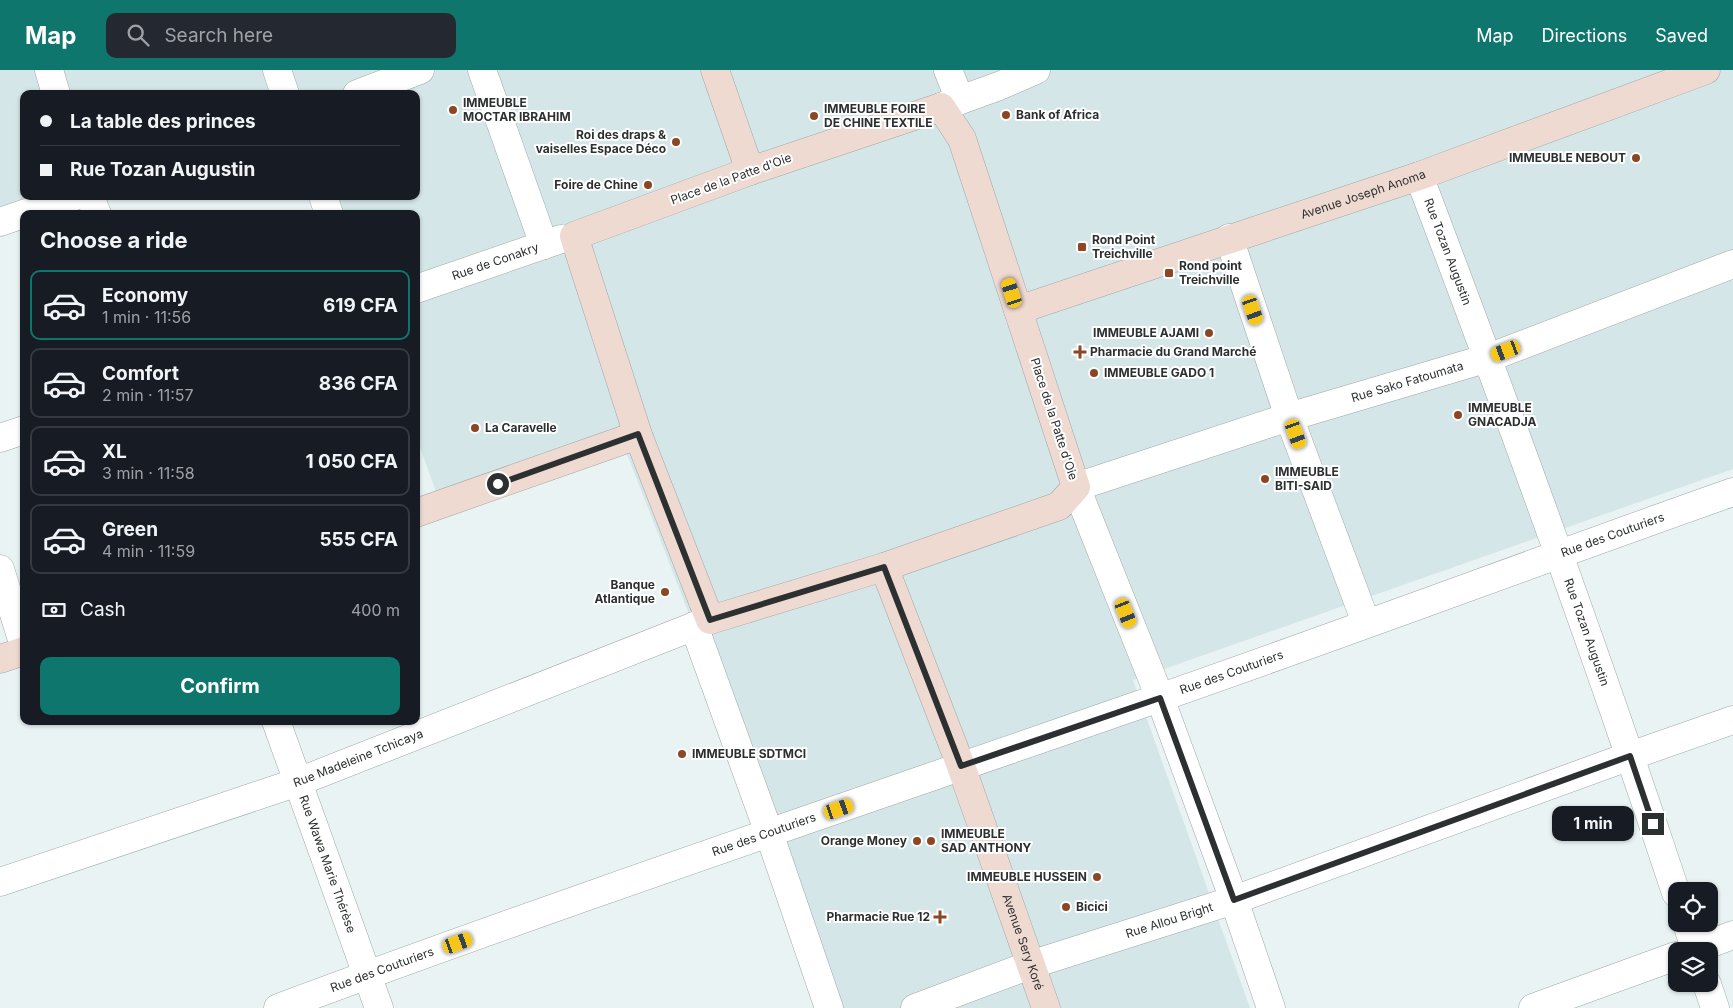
<!DOCTYPE html>
<html lang="en">
<head>
<meta charset="utf-8">
<style>
  body { margin:0; font-family:Inter,sans-serif; background:#242831; color:#f1f3f6; height:100vh; display:flex; flex-direction:column; font-size:19px; white-space:nowrap }
  * { box-sizing:border-box; margin:0 }
  p { font-size:16px; color:#9ea1a6 }
  .icon { flex:none; width:28px; height:28px; fill:none; stroke:currentColor; stroke-width:2; stroke-linecap:round; stroke-linejoin:round }
  .map { position:relative; flex:1; overflow:hidden }
  .details { position:absolute; left:20px; top:140px; width:400px; height:515px; display:flex; flex-direction:column; background:#171b24; border-radius:10px; box-shadow:0 1px 4px #0004 }
  .details>* { flex:none }
  .banner { position:absolute; left:20px; top:20px; width:400px; height:110px; border-radius:10px; box-shadow:0 1px 4px #0004; display:grid; align-content:center; height:110px; padding:0 20px; background:#171b24 }
  .fabs { position:absolute; left:1668px; top:812px; display:grid; gap:10px }
  .fabs a { display:grid; place-items:center; width:50px; height:50px; border-radius:10px; background:#171b24; box-shadow:0 1px 4px #0004; font-size:25px }
  .end { position:absolute; width:22px; height:22px; margin:-11px; border:6px solid #2d3031; background:#fff; box-shadow:0 0 0 2px #fff }
  .from { border-radius:50% }
  .bubble { position:absolute; height:35px; border-radius:10px; background:#171b24; box-shadow:0 1px 4px #0004; font-size:16px; font-weight:700; line-height:35px; text-align:center }
  .car { position:absolute; width:15px; height:30px; margin:-15px -8px; border-radius:6px; box-shadow:0 0 4px 1px #0007; background:linear-gradient(#f5c518 24%,#345 0 40%,#f5c518 0 76%,#345 0 86%,#f5c518 0) }
  .banner b { display:flex; align-items:center; gap:18px; height:48px; font-size:19px }
  .banner b+b { border-top:1px solid #363941 }
  .banner i { width:12px; height:12px; background:#f1f3f6 }
  ul { padding:0; list-style:none }
  li { display:flex; align-items:center; gap:15px; height:70px; margin:0 10px 8px; padding:0 10px; border:2px solid #363941; border-radius:10px }
  li div { flex:1 }
  li b { display:block; font-size:19px }
  li em { font-style:normal; font-weight:700 }
  li.on { border-color:#0f766e }
  li>.icon { width:45px; height:45px; stroke-width:1.5 }
  h2 { padding:0 20px; font-size:22px; line-height:60px }
  .pay { display:flex; align-items:center; gap:12px; height:55px; padding:0 20px; font-size:19px }
  .pay p { margin-inline-start:auto }
  .cta { display:flex; gap:10px; margin-top:auto; padding:10px 20px }
  .cta a { flex:1; height:58px; border-radius:10px; background:#0f766e; color:#fff; font-size:20px; font-weight:700; line-height:58px; text-align:center }
  header { display:flex; align-items:center; gap:30px; box-sizing:border-box; height:70px; padding:0 25px; background:#0f766e; color:#fff }
  header strong { font-size:24px }
  nav { display:flex; gap:28px; margin-inline-start:auto; font-size:18px }
  .search { width:350px; height:45px; background:#242831; display:flex; align-items:center; gap:12px; box-sizing:border-box; padding:0 18px; border-radius:10px; color:#9ea1a6; font-size:19px }
  .map>svg:first-child { display:block }
  .built { fill:#d4e6e7 }
  .lines { fill:none; stroke-linecap:round; stroke-linejoin:round }
  .street-casing { stroke:#9fa8a8; stroke-width:29 }
  .secondary-casing { stroke:#9fa8a8; stroke-width:29 }
  .street { stroke:#fff; stroke-width:28 }
  .secondary { stroke:#efdad1; stroke-width:28 }
  .route { stroke:#2d3031; stroke-width:6 }
  .poi-dot { fill:#8d4624; stroke:#fff; stroke-width:2 }
  .labels { text-anchor:middle; stroke-width:4; stroke-linejoin:round; paint-order:stroke }
  .poi-label { font-size:12px; font-weight:bold; fill:#2d3031; stroke:#fff; text-anchor:start }
  .street-label { font-size:12px; fill:#2d3031; stroke:#fff }
</style>
</head>
<body>
<header>
<strong>Map</strong>
<div class="search"><svg class="icon" aria-label="search" viewBox="0 0 24 24"><circle cx="10" cy="10" r="6"/><path d="M15 15l6 6"/></svg>Search here</div>
<nav><a>Map</a><a>Directions</a><a>Saved</a></nav>
</header>
<div class="map">
<svg width="1733" height="938" viewBox="0 0 1733 938">
  <rect width="100%" height="100%" fill="#eaf3f4"/>
  <!-- built -->
  <path class="built" d="M0,0H1733V399L1133,610L1250,938H828L691,549L622,371L441,436L416,366V144H337L331,126H416V24H24V126H36L0,140Z"/>
  <g class="lines">
    <defs>
      <g id="street">
        <path d="M49,0L56,24"/>
        <path d="M277,0L285,24"/>
        <path d="M482,0L544,175"/>
        <path d="M948,0L960,30"/>
        <path d="M357,24L420,0"/>
        <path d="M941,37L999,16L1036,0"/>
        <path id="s1" d="M1419,106C1509,343 1596,582 1676,823"/>
        <path d="M90,126L97,144"/>
        <path d="M323,126L329,144"/>
        <path d="M0,152L75,126"/>
        <path d="M1229,168L1289,347L1366,553"/>
        <path id="s2" d="M416,219L561,169"/>
        <path d="M0,368L24,360"/>
        <path d="M0,499L24,576"/>
        <path d="M694,556L769,763L829,938"/>
        <path id="s3" d="M276,651L379,938"/>
        <path id="s4" d="M0,812L298,712L710,550"/>
        <path d="M1687,854L1696,881"/>
        <path d="M1690,881L1733,865"/>
        <path d="M1707,914L1715,938"/>
        <path id="s5" d="M278,938C568,830 863,731 1156,629C1349,562 1540,490 1733,422"/>
        <path id="s6" d="M915,938L1030,895L1234,830L1630,686L1733,650"/>
        <path id="s7" d="M1271,938L1234,830L1160,628L1076,417L1289,347L1488,288L1733,194"/>
        <path d="M1533,938L1676,886"/>
      </g>
      <g id="secondary">
        <path d="M715,0L750,101"/>
        <path d="M941,37L962,69L1076,417L1059,436L884,497L710,550L638,365L574,166L750,101Z"/>
        <path id="s8" d="M1018,240L1419,106L1706,0"/>
        <path d="M416,443L638,365"/>
        <path id="s9" d="M884,497L961,696L1046,938"/>
        <path d="M0,589L24,581"/>
      </g>
    </defs>
    <!-- street casing -->
    <use href="#street" class="street-casing"/>
    <!-- secondary casing -->
    <use href="#secondary" class="secondary-casing"/>
    <!-- street -->
    <use href="#street" class="street"/>
    <!-- secondary -->
    <use href="#secondary" class="secondary"/>
  </g>
  <g class="lines">
    <!-- route -->
    <path class="route" d="M498,414L638,364L710,550L884,497L961,696L1160,628L1234,830L1630,686L1653,754"/>
  </g>
  <!-- markers -->
  <g class="poi-dot">
    <circle cx="453" cy="40" r="5"/>
    <circle cx="1006" cy="45" r="5"/>
    <circle cx="814" cy="46" r="5"/>
    <circle cx="676" cy="72" r="5"/>
    <circle cx="1636" cy="88" r="5"/>
    <circle cx="648" cy="115" r="5"/>
    <rect x="1077" y="172" width="10" height="10" rx="2.5"/>
    <rect x="1164" y="198" width="10" height="10" rx="2.5"/>
    <circle cx="1209" cy="263" r="5"/>
    <path d="M1077.5 274.5h5v5h5v5h-5v5h-5v-5h-5v-5h5z"/>
    <circle cx="1094" cy="303" r="5"/>
    <circle cx="1458" cy="345" r="5"/>
    <circle cx="475" cy="358" r="5"/>
    <circle cx="1265" cy="409" r="5"/>
    <circle cx="665" cy="522" r="5"/>
    <circle cx="682" cy="684" r="5"/>
    <circle cx="917" cy="771" r="5"/>
    <circle cx="931" cy="771" r="5"/>
    <circle cx="1097" cy="807" r="5"/>
    <circle cx="1066" cy="837" r="5"/>
    <path d="M937.5 839.5h5v5h5v5h-5v5h-5v-5h-5v-5h5z"/>
  </g>
  <g class="labels">
    <!-- poi labels -->
    <g class="poi-label">
      <text x="463" y="37">IMMEUBLE<tspan x="463" dy="14">MOCTAR IBRAHIM</tspan></text>
      <text x="824" y="43">IMMEUBLE FOIRE<tspan x="824" dy="14">DE CHINE TEXTILE</tspan></text>
      <text x="1016" y="49">Bank of Africa</text>
      <text x="666" y="69" text-anchor="end">Roi des draps &amp;<tspan x="666" dy="14">vaiselles Espace Déco</tspan></text>
      <text x="1626" y="92" text-anchor="end">IMMEUBLE NEBOUT</text>
      <text x="638" y="119" text-anchor="end">Foire de Chine</text>
      <text x="1092" y="174">Rond Point<tspan x="1092" dy="14">Treichville</tspan></text>
      <text x="1179" y="200">Rond point<tspan x="1179" dy="14">Treichville</tspan></text>
      <text x="1199" y="267" text-anchor="end">IMMEUBLE AJAMI</text>
      <text x="1090" y="286">Pharmacie du Grand Marché</text>
      <text x="1104" y="307">IMMEUBLE GADO 1</text>
      <text x="1468" y="342">IMMEUBLE<tspan x="1468" dy="14">GNACADJA</tspan></text>
      <text x="485" y="362">La Caravelle</text>
      <text x="1275" y="406">IMMEUBLE<tspan x="1275" dy="14">BITI-SAID</tspan></text>
      <text x="655" y="519" text-anchor="end">Banque<tspan x="655" dy="14">Atlantique</tspan></text>
      <text x="692" y="688">IMMEUBLE SDTMCI</text>
      <text x="941" y="768">IMMEUBLE<tspan x="941" dy="14">SAD ANTHONY</tspan></text>
      <text x="907" y="775" text-anchor="end">Orange Money</text>
      <text x="1087" y="811" text-anchor="end">IMMEUBLE HUSSEIN</text>
      <text x="1076" y="841">Bicici</text>
      <text x="930" y="851" text-anchor="end">Pharmacie Rue 12</text>
    </g>
    <!-- street labels -->
    <g class="street-label">
      <text transform="translate(731 109) rotate(-20)" y="4">Place de la Patte d'Oie</text>
      <text dy="4" stroke="none"><textPath href="#s8" startOffset="364">Avenue Joseph Anoma</textPath></text>
      <text dy="4" stroke="none"><textPath href="#s1" startOffset="81">Rue Tozan Augustin</textPath></text>
      <text dy="4" stroke="none"><textPath href="#s2" startOffset="84">Rue de Conakry</textPath></text>
      <text dy="4" stroke="none"><textPath href="#s7" startOffset="904">Rue Sako Fatoumata</textPath></text>
      <text transform="translate(1054 349) rotate(72)" y="4">Place de la Patte d'Oie</text>
      <text dy="4" stroke="none"><textPath href="#s5" startOffset="1416">Rue des Couturiers</textPath></text>
      <text dy="4" stroke="none"><textPath href="#s1" startOffset="486">Rue Tozan Augustin</textPath></text>
      <text dy="4" stroke="none"><textPath href="#s5" startOffset="1011">Rue des Couturiers</textPath></text>
      <text dy="4" stroke="none"><textPath href="#s4" startOffset="379">Rue Madeleine Tchicaya</textPath></text>
      <text dy="4" stroke="none"><textPath href="#s5" startOffset="516">Rue des Couturiers</textPath></text>
      <text dy="4" stroke="none"><textPath href="#s3" startOffset="152">Rue Wawa Marie Thérèse</textPath></text>
      <text dy="4" stroke="none"><textPath href="#s6" startOffset="269">Rue Allou Bright</textPath></text>
      <text dy="4" stroke="none"><textPath href="#s9" startOffset="400">Avenue Sery Koré</textPath></text>
      <text dy="4" stroke="none"><textPath href="#s5" startOffset="111">Rue des Couturiers</textPath></text>
    </g>
  </g>
</svg>
<div class="fabs">
<a><svg class="icon" aria-label="locate" viewBox="0 0 24 24"><circle cx="12" cy="12" r="6"/><path d="M12 2v4M12 18v4M2 12h4M18 12h4"/></svg></a>
<a><svg class="icon" aria-label="layers" viewBox="0 0 24 24"><path d="M12 4l9 5-9 5-9-5zM3 14l9 5 9-5"/></svg></a>
</div>
<i class="end from" style="left:498px;top:414px"></i>
<i class="end" style="left:1653px;top:754px"></i>
<div class="bubble" style="left:1552px;top:736px;width:82px">1 min</div>
<i class="car" style="left:1012px;top:223px;rotate:342deg"></i>
<i class="car" style="left:1253px;top:240px;rotate:161deg"></i>
<i class="car" style="left:1506px;top:281px;rotate:249deg"></i>
<i class="car" style="left:1296px;top:364px;rotate:160deg"></i>
<i class="car" style="left:1126px;top:543px;rotate:158deg"></i>
<i class="car" style="left:839px;top:739px;rotate:71deg"></i>
<i class="car" style="left:458px;top:873px;rotate:70deg"></i>
<div class="banner">
<b><i class="from"></i>La table des princes</b>
<b><i></i>Rue Tozan Augustin</b>
</div>
<section class="details">
<h2>Choose a ride</h2>
<ul>
<li class="on"><svg class="icon" aria-label="car" viewBox="0 0 24 24"><path d="M5 17H2v-5l4-1 3-4h7l3 4 3 1v5h-3M9 17h6M6 11h13"/><circle cx="7" cy="17" r="2"/><circle cx="17" cy="17" r="2"/></svg><div><b>Economy</b><p>1 min · 11:56</p></div><em>619 CFA</em></li>
<li><svg class="icon" aria-label="car" viewBox="0 0 24 24"><path d="M5 17H2v-5l4-1 3-4h7l3 4 3 1v5h-3M9 17h6M6 11h13"/><circle cx="7" cy="17" r="2"/><circle cx="17" cy="17" r="2"/></svg><div><b>Comfort</b><p>2 min · 11:57</p></div><em>836 CFA</em></li>
<li><svg class="icon" aria-label="car" viewBox="0 0 24 24"><path d="M5 17H2v-5l4-1 3-4h7l3 4 3 1v5h-3M9 17h6M6 11h13"/><circle cx="7" cy="17" r="2"/><circle cx="17" cy="17" r="2"/></svg><div><b>XL</b><p>3 min · 11:58</p></div><em>1 050 CFA</em></li>
<li><svg class="icon" aria-label="car" viewBox="0 0 24 24"><path d="M5 17H2v-5l4-1 3-4h7l3 4 3 1v5h-3M9 17h6M6 11h13"/><circle cx="7" cy="17" r="2"/><circle cx="17" cy="17" r="2"/></svg><div><b>Green</b><p>4 min · 11:59</p></div><em>555 CFA</em></li>
</ul>
<div class="pay"><svg class="icon" aria-label="cash" viewBox="0 0 24 24"><path d="M3 7h18v10H3z"/><circle cx="12" cy="12" r="2"/></svg>Cash<p>400 m</p></div>
<div class="cta"><a>Confirm</a></div>
</section>
</div>
</body>
</html>
